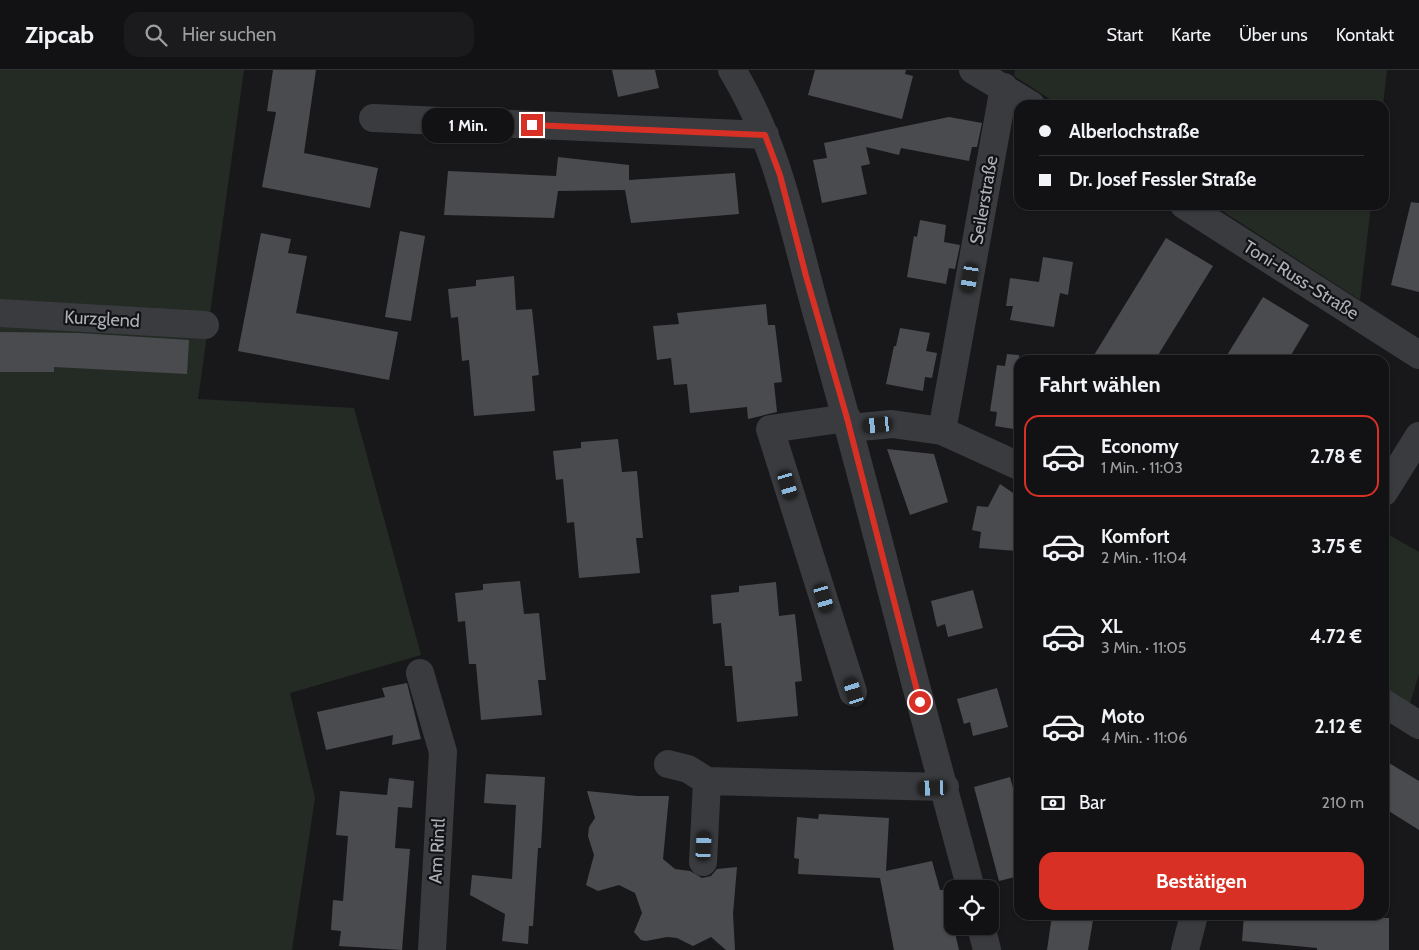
<!DOCTYPE html>
<html lang="de">
<head>
<meta charset="utf-8">
<style>
  body { margin:0; font-family:Cabin,sans-serif; background:#1b1b1d; color:#f1f3f6; height:100vh; display:flex; flex-direction:column; font-size:19px; white-space:nowrap }
  * { box-sizing:border-box; margin:0 }
  p { font-size:16px; color:#9c9ea0 }
  .icon { flex:none; width:28px; height:28px; fill:none; stroke:currentColor; stroke-width:2; stroke-linecap:round; stroke-linejoin:round }
  .map { position:relative; flex:1; overflow:hidden }
  .side { position:absolute; left:1014px; top:285px; width:375px; height:565px; display:flex; flex-direction:column; background:#121214; border-radius:15px; box-shadow:0 1px 4px #0004,0 0 0 1px #313234 }
  .side>* { flex:none }
  .top-card { position:absolute; left:1014px; top:30px; width:375px; height:110px; border-radius:15px; box-shadow:0 1px 4px #0004,0 0 0 1px #313234; display:grid; align-content:center; height:110px; padding:0 25px; background:#121214 }
  .fabs { position:absolute; left:944px; top:810px; display:grid; gap:10px }
  .fabs a { display:grid; place-items:center; width:55px; height:55px; border-radius:10px; background:#121214; box-shadow:0 1px 4px #0004,0 0 0 1px #313234; font-size:25px }
  .end { position:absolute; width:22px; height:22px; margin:-11px; border:6px solid #d93025; background:#fff; box-shadow:0 0 0 2px #fff }
  .from { border-radius:50% }
  .bubble { position:absolute; height:35px; border-radius:15px; background:#121214; box-shadow:0 1px 4px #0004,0 0 0 1px #313234; font-size:16px; font-weight:700; line-height:35px; text-align:center }
  .car { position:absolute; width:15px; height:30px; margin:-15px -8px; border-radius:6px; box-shadow:0 0 4px 1px #0007; background:linear-gradient(#222 24%,#8ab4d8 0 40%,#222 0 76%,#8ab4d8 0 86%,#222 0) }
  .top-card b { display:flex; align-items:center; gap:18px; height:48px; font-size:19px }
  .top-card b+b { border-top:1px solid #313234 }
  .top-card i { width:12px; height:12px; background:#f1f3f6 }
  ul { padding:0; list-style:none }
  li { display:flex; align-items:center; gap:15px; height:82px; margin:0 10px 8px; padding:0 15px; border:2px solid transparent; border-radius:15px }
  li div { flex:1 }
  li b { display:block; font-size:19px }
  li em { font-style:normal; font-weight:700 }
  li.on { border-color:#d93025 }
  li>.icon { width:45px; height:45px; stroke-width:1.5 }
  h2 { padding:0 25px; font-size:22px; line-height:60px }
  .pay { display:flex; align-items:center; gap:12px; height:55px; padding:0 25px; font-size:19px }
  .pay p { margin-inline-start:auto }
  .button { display:flex; gap:10px; margin-top:auto; padding:10px 25px }
  .button a { flex:1; height:58px; border-radius:15px; background:#d93025; color:#fff; font-size:20px; font-weight:700; line-height:58px; text-align:center }
  header { display:flex; align-items:center; gap:30px; box-sizing:border-box; height:70px; padding:0 25px; background:#121214; border-bottom:1px solid #313234 }
  header strong { font-size:24px }
  nav { display:flex; gap:28px; margin-inline-start:auto; font-size:18px }
  .search { width:350px; height:45px; background:#1b1b1d; display:flex; align-items:center; gap:12px; box-sizing:border-box; padding:0 18px; border-radius:15px; color:#9c9ea0; font-size:19px }
  .map>svg:first-child { display:block }
  .green { fill:#242b25 }
  .building { fill:#4a4b4e }
  .lines { fill:none; stroke-linecap:round; stroke-linejoin:round }
  .minor { stroke:#393b3e; stroke-width:28 }
  .route { stroke:#d93025; stroke-width:6 }
  .labels { text-anchor:middle; stroke-width:4.5; stroke-linejoin:round; paint-order:stroke }
  .street-label { font-size:18px; fill:#acb0b8; stroke:#131315 }
</style>
</head>
<body>
<header>
<strong>Zipcab</strong>
<div class="search"><svg class="icon" aria-label="search" viewBox="0 0 24 24"><circle cx="10" cy="10" r="6"/><path d="M15 15l6 6"/></svg>Hier suchen</div>
<nav><a>Start</a><a>Karte</a><a>Über uns</a><a>Kontakt</a></nav>
</header>
<div class="map">
<svg width="1419" height="880" viewBox="0 0 1419 880">
  <rect width="100%" height="100%" fill="#18181a"/>
  <!-- green -->
  <path class="green" d="M0,0H244L198,329L354,338L421,585L290,623L315,728L292,880H0Z
    M1015,0H1387L1383,35H1059L1014,6Z
    M1213,135H1371L1360,230Z
    M1384,462L1419,482V604L1408,640L1384,624Z"/>
  <!-- building -->
  <path class="building" d="M273,0H316L304,83L378,98L370,138L262,117L276,42L267,41Z
    M612,0H655L659,18L618,27Z
    M815,0H906L905,4L913,6L902,49L808,25Z
    M949,47L982,53L977,77H972L969,91L901,78L899,85L866,77L870,94L861,96L867,124L822,133L813,90L827,88L824,73Z
    M558,87L629,95V110L735,103L739,144L631,153L625,120L558,121L554,148L444,145L448,101L556,106Z
    M1411,132L1419,133V222L1391,215Z
    M920,150L946,155L944,172L960,175L955,199L949,198L946,214L907,207L914,166L917,167Z
    M400,161L425,166L411,251L385,247Z
    M261,163L291,169L288,183L307,186L296,243L398,262L389,310L238,281Z
    M1166,168L1213,196L1155,290H1091Z
    M1043,187L1073,192L1068,225L1060,223L1054,257L1010,250L1013,236H1006L1010,208L1039,212Z
    M514,206L516,240L532,239L539,305L532,306L535,341L474,346L469,290L462,291L458,247L451,248L448,219L476,216V210Z
    M1263,227L1309,255L1288,290H1224Z
    M766,234L768,255H775L782,312L774,313L777,342L748,349L747,337L690,343L687,314L674,315L671,288L657,290L653,256L679,254L677,243Z
    M900,258L930,263L926,281L937,283L932,308L925,307L923,321L886,314L894,276H896Z
    M0,262L79,263L189,270L187,304L54,297V302H0Z
    M1007,284L1019,285V360L995,356L997,342L990,341L997,295L1005,296Z
    M618,369L622,402L637,401L643,468H636L640,503L579,508L574,452L567,453L563,409L556,410L553,381L581,378V372Z
    M887,379L934,384L948,432L910,445Z
    M1000,414L1019,427L1017,481L979,478L981,462L972,460L977,436L988,437Z
    M520,511L524,544L539,543L546,610H538L542,645L481,650L476,594H469L465,551L458,552L455,523L483,520V514Z
    M776,512L779,546L795,544L802,611L795,612L798,646L737,652L732,596H725L721,553L713,554L711,525L739,522V516Z
    M973,520L983,558L948,567L945,554L937,557L931,531Z
    M407,613L421,669L392,675L393,665L326,680L317,642L385,627L382,618Z
    M997,618L1008,657L973,666L970,652L964,654L957,629Z
    M1384,690L1419,711V760L1384,738Z
    M486,704L545,707L541,778H538L533,856H529L528,874L502,871L505,844L470,825L472,805L512,809L516,735L484,733Z
    M1010,707L1019,739V806L999,811L974,717Z
    M389,708L414,711L412,738L398,737L395,778L410,779L402,880L339,876L341,861L331,860L333,830L343,831L348,766L336,765L340,721L387,725Z
    M587,721L637,726H669L663,789L675,799L690,801L702,808L711,806L717,799L737,797L733,844L735,880H726L711,867L693,876L677,868L667,867L646,871L641,870L634,862L642,843L635,823L619,815L598,821L586,815L594,785L588,766L589,757L595,748Z
    M819,744L889,748L886,801L932,791L940,820H945L959,880H894L880,808L798,804L799,789L794,788L797,747L818,749Z
    M1052,845L1093,850L1088,880H1047Z
    M1244,845H1287V848H1389V880H1317V878L1242,871Z"/>
  <g class="lines">
    <!-- minor -->
    <path class="minor" d="M732,0C780,78 795,168 820,255C854,373 884,492 915,612C933,681 953,750 971,819
      M973,0L1031,35
      M373,48L765,65
      M1184,135L1419,285
      M0,243L205,255
      M847,348L770,359L853,622
      M850,358L892,354L942,361L1019,396
      M942,361L1004,17
      M1384,422L1419,366
      M420,603L443,682L432,880
      M1384,633L1419,655
      M668,694L688,699L707,711L945,717
      M703,792L707,711
      M981,856L987,880
      M1185,880L1194,845"/>
  </g>
  <g class="lines">
    <!-- route -->
    <path class="route" d="M532,55L765,65L780,105L806,206L847,348L920,632"/>
  </g>
  <g class="labels">
    <!-- street labels -->
    <g class="street-label">
      <text transform="translate(984 130) rotate(-80)" y="6">Seilerstraße</text>
      <text transform="translate(1301 210) rotate(32)" y="6">Toni-Russ-Straße</text>
      <text transform="translate(102 249) rotate(3)" y="6">Kurzglend</text>
      <text transform="translate(437 781) rotate(-87)" y="6">Am Rintl</text>
    </g>
  </g>
</svg>
<div class="fabs">
<a><svg class="icon" aria-label="locate" viewBox="0 0 24 24"><circle cx="12" cy="12" r="6"/><path d="M12 2v4M12 18v4M2 12h4M18 12h4"/></svg></a>
</div>
<i class="end from" style="left:920px;top:632px"></i>
<i class="end" style="left:532px;top:55px"></i>
<div class="bubble" style="left:422px;top:38px;width:92px">1 Min.</div>
<i class="car" style="left:970px;top:208px;rotate:190deg"></i>
<i class="car" style="left:878px;top:355px;rotate:264deg"></i>
<i class="car" style="left:788px;top:415px;rotate:163deg"></i>
<i class="car" style="left:824px;top:528px;rotate:163deg"></i>
<i class="car" style="left:854px;top:622px;rotate:342deg"></i>
<i class="car" style="left:933px;top:718px;rotate:268deg"></i>
<i class="car" style="left:704px;top:776px;rotate:3deg"></i>
<div class="top-card">
<b><i class="from"></i>Alberlochstraße</b>
<b><i></i>Dr. Josef Fessler Straße</b>
</div>
<section class="side">
<h2>Fahrt wählen</h2>
<ul>
<li class="on"><svg class="icon" aria-label="car" viewBox="0 0 24 24"><path d="M5 17H2v-5l4-1 3-4h7l3 4 3 1v5h-3M9 17h6M6 11h13"/><circle cx="7" cy="17" r="2"/><circle cx="17" cy="17" r="2"/></svg><div><b>Economy</b><p>1 Min. · 11:03</p></div><em>2.78 €</em></li>
<li><svg class="icon" aria-label="car" viewBox="0 0 24 24"><path d="M5 17H2v-5l4-1 3-4h7l3 4 3 1v5h-3M9 17h6M6 11h13"/><circle cx="7" cy="17" r="2"/><circle cx="17" cy="17" r="2"/></svg><div><b>Komfort</b><p>2 Min. · 11:04</p></div><em>3.75 €</em></li>
<li><svg class="icon" aria-label="car" viewBox="0 0 24 24"><path d="M5 17H2v-5l4-1 3-4h7l3 4 3 1v5h-3M9 17h6M6 11h13"/><circle cx="7" cy="17" r="2"/><circle cx="17" cy="17" r="2"/></svg><div><b>XL</b><p>3 Min. · 11:05</p></div><em>4.72 €</em></li>
<li><svg class="icon" aria-label="car" viewBox="0 0 24 24"><path d="M5 17H2v-5l4-1 3-4h7l3 4 3 1v5h-3M9 17h6M6 11h13"/><circle cx="7" cy="17" r="2"/><circle cx="17" cy="17" r="2"/></svg><div><b>Moto</b><p>4 Min. · 11:06</p></div><em>2.12 €</em></li>
</ul>
<div class="pay"><svg class="icon" aria-label="cash" viewBox="0 0 24 24"><path d="M3 7h18v10H3z"/><circle cx="12" cy="12" r="2"/></svg>Bar<p>210 m</p></div>
<div class="button"><a>Bestätigen</a></div>
</section>
</div>
</body>
</html>
